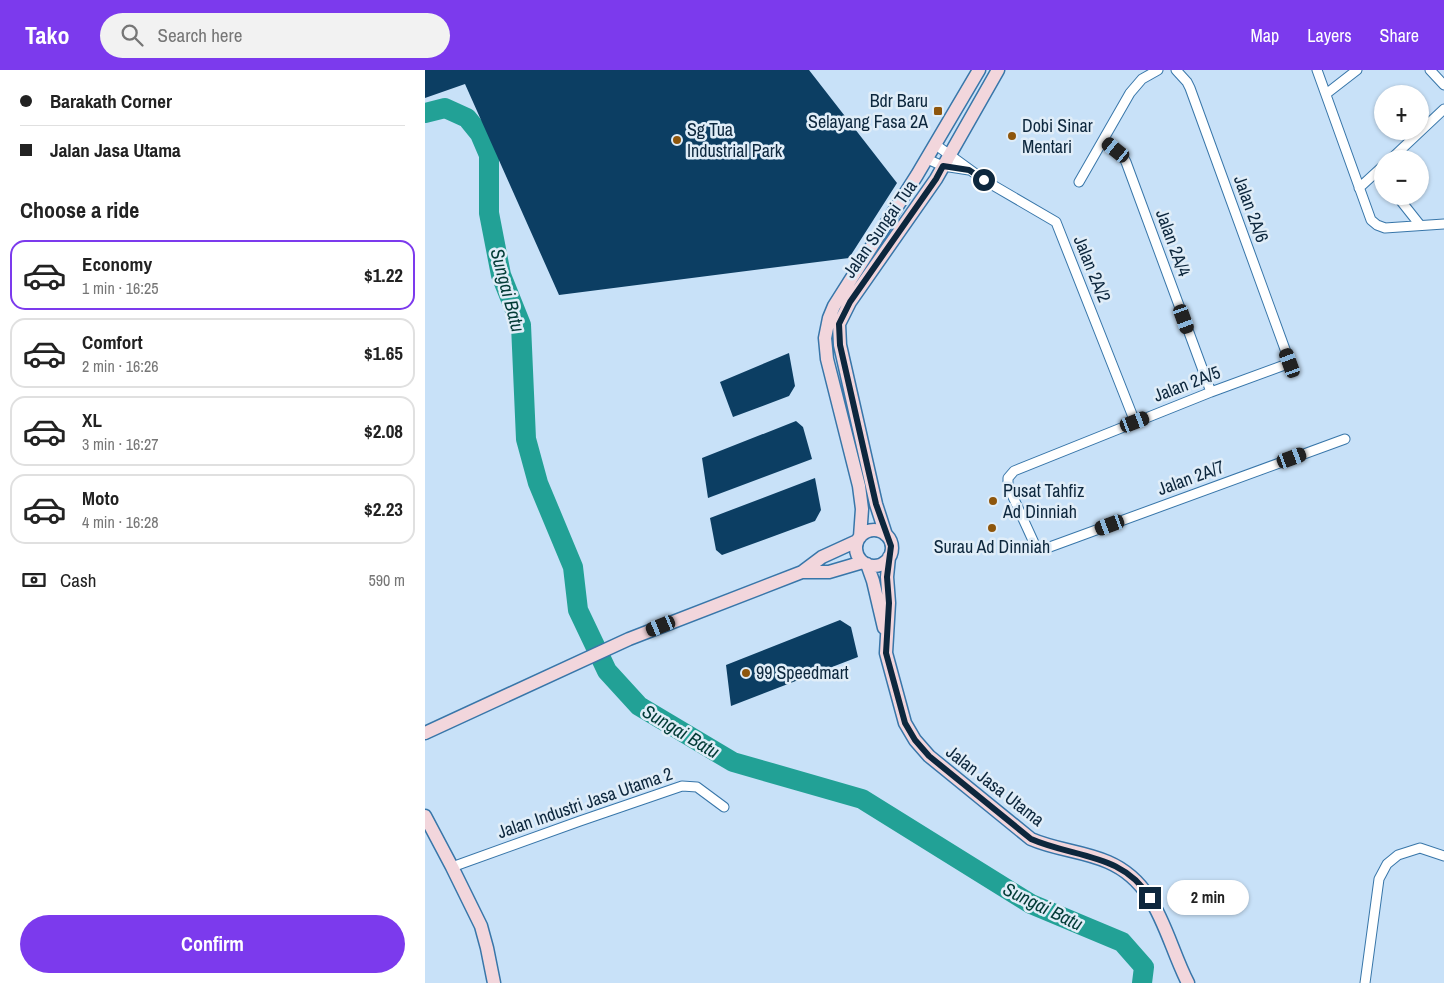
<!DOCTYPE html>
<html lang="en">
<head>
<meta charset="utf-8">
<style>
  body { margin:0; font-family:"Archivo Narrow",sans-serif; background:#f2f2f2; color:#222; height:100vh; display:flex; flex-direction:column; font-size:19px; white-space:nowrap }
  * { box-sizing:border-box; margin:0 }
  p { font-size:16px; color:#767676 }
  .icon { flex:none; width:28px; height:28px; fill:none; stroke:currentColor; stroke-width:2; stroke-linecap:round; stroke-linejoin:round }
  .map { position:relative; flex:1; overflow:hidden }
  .panel { display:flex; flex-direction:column; background:#fff; width:425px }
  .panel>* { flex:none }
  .hud { display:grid; align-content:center; height:110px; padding:0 20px; background:#fff }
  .fabs { position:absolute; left:949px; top:15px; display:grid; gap:10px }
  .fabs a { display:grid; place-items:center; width:55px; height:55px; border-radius:50%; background:#fff; box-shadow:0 1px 4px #0004; font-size:25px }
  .end { position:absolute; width:22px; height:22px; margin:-11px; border:6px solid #0d273d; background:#fff; box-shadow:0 0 0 2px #fff }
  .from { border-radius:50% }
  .bubble { position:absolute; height:35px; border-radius:18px; background:#fff; box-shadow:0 1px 4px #0004; font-size:16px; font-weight:700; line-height:35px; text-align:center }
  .car { position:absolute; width:15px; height:30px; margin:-15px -8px; border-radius:6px; box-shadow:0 0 4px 1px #0007; background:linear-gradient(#222 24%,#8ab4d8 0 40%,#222 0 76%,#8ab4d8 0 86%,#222 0) }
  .hud b { display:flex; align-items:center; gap:18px; height:48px; font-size:19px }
  .hud b+b { border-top:1px solid #e0e0e0 }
  .hud i { width:12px; height:12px; background:#222 }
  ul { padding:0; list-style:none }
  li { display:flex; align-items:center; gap:15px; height:70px; margin:0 10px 8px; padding:0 10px; border:2px solid #e0e0e0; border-radius:15px }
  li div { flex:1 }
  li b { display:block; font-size:19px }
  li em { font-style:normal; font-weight:700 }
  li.on { border-color:#7c3aed }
  li>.icon { width:45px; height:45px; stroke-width:1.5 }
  h2 { padding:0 20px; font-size:22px; line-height:60px }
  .pay { display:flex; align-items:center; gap:12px; height:55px; padding:0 20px; font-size:19px }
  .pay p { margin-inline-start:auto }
  .action { display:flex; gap:10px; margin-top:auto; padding:10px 20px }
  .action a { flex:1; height:58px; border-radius:30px; background:#7c3aed; color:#fff; font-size:20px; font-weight:700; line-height:58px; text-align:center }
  header { display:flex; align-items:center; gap:30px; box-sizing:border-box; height:70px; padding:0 25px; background:#7c3aed; color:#fff }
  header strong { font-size:24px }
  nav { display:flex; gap:28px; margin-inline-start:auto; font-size:18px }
  .search { width:350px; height:45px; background:#f2f2f2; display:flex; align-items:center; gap:12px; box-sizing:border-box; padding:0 18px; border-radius:28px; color:#767676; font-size:19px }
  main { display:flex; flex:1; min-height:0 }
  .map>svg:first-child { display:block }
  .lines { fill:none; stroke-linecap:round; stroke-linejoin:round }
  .river { stroke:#22a196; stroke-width:20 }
  .building { fill:#0c3e63 }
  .street-casing { stroke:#3876a9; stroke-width:11 }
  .secondary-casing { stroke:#3876a9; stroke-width:15 }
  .street { stroke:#fff; stroke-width:9 }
  .secondary { stroke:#f2d6dc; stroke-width:12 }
  .route { stroke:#0d273d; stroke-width:6 }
  .poi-dot { fill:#8e560c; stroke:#e0edf8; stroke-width:2 }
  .labels { text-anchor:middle; stroke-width:5; stroke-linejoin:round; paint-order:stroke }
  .poi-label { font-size:18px; fill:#0d273d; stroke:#e0edf8; text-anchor:start }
  .street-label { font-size:18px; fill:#0d273d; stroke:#e0edf8 }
  .water-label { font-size:19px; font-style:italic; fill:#023b36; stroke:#e0edf8 }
</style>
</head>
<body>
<header>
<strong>Tako</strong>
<div class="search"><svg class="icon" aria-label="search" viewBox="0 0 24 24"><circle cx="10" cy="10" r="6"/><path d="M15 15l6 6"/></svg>Search here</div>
<nav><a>Map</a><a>Layers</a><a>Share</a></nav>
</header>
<main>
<section class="panel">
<div class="hud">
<b><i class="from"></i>Barakath Corner</b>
<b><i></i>Jalan Jasa Utama</b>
</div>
<h2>Choose a ride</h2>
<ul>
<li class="on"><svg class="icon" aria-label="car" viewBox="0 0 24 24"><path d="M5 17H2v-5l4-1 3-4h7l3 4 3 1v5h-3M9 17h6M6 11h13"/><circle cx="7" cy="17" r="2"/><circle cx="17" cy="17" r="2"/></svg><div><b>Economy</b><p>1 min · 16:25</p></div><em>$1.22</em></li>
<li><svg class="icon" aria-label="car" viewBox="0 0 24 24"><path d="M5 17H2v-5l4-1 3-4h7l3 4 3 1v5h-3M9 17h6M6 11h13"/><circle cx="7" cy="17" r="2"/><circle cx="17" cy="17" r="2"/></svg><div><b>Comfort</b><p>2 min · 16:26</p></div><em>$1.65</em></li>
<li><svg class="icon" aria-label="car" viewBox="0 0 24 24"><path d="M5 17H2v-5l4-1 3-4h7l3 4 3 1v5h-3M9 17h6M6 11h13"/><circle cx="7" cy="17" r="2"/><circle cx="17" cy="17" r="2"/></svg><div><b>XL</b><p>3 min · 16:27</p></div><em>$2.08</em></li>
<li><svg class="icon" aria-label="car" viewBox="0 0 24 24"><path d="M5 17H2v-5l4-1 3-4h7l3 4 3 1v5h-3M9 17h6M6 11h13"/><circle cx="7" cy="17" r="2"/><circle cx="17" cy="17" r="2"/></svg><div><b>Moto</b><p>4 min · 16:28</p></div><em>$2.23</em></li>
</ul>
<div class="pay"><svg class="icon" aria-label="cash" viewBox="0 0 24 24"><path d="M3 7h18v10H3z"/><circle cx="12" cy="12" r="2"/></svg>Cash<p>590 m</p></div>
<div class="action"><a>Confirm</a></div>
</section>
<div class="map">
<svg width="1019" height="913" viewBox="0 0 1019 913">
  <rect width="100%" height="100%" fill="#c8e1f8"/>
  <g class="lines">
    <!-- river -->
    <path class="river" d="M0,43L20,38L42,48L55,64L64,85V143L76,205L96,255L101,369L113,413L148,497L153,540L182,601L214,636L308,692L437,729L606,834L697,872L719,897L717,913"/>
  </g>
  <!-- building -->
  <path class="building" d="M0,0H384L472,113L424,188L134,225L40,14L0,28Z
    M364,283L370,316L364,326L308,347L295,312Z
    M371,351L378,357L387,389L283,428L277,388Z
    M390,408L396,440L390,451L297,485L291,480L285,448Z
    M415,550L426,557L433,587L306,636L301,595Z"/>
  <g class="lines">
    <defs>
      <path id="street" d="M751,0L762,12L765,18L865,293L786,322L589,401L583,408V416L610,475L615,479L622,478L920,369
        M892,0L946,150L952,155L960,158L1019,154
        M1005,0L1019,15
        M901,24L932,0
        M679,70L697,85L701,92L786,322
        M511,75L559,110L631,152L710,352
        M502,89L518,96L544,100
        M966,89L1019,39
        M654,112L705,23L717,9L733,0
        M934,118L958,96
        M972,126L995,155
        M27,797L155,751L257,716L272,717L299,737
        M940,913L954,809L962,794L973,785L995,778L1019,786"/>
      <path id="secondary" d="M431 478a18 18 0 1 1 36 0a18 18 0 1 1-36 0Z
        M461,465L451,434L415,275L414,254L425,232L511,109L573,0
        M435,467L437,439L434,416L402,289L400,268L404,248L409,236L492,105L554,0
        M464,487L462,507L464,533L461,583L480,653L490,670L504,686L606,769C631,780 658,781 683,792C734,814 740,868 763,913
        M442,494L448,511L459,558
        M377,502H404L438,492
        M0,663L204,569L377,502L397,487L432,471
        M0,746L27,797L56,856L62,878L69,913"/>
    </defs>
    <!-- street casing -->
    <use href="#street" class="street-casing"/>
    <!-- secondary casing -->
    <use href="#secondary" class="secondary-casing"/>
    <!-- street -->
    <use href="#street" class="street"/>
    <!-- secondary -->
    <use href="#secondary" class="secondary"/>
  </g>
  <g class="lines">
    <!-- route -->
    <path class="route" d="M559,110L544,100L518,96L511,109L425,232L414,254L415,275L451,434L466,476L462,507L464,533L461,583L480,653L490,670L504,686L606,769C649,788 698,783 725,828"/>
  </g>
  <!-- markers -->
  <g class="poi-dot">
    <rect x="508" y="36" width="10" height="10" rx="2.5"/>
    <circle cx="587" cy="66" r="5"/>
    <circle cx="252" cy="70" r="5"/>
    <circle cx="568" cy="431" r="5"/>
    <circle cx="567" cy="458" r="5"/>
    <circle cx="321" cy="603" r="5"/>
  </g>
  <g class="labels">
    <!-- poi labels -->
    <g class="poi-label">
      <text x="503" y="37" text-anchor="end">Bdr Baru<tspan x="503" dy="21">Selayang Fasa 2A</tspan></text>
      <text x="597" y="62">Dobi Sinar<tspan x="597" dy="21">Mentari</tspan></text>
      <text x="262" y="66">Sg Tua<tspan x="262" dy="21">Industrial Park</tspan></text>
      <text x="578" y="427">Pusat Tahfiz<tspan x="578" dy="21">Ad Dinniah</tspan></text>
      <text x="567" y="483" text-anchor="middle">Surau Ad Dinniah</text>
      <text x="331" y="609">99 Speedmart</text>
    </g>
    <!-- street labels -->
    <g class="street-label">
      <text transform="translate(826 139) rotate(70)" y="6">Jalan 2A/6</text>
      <text transform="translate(455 159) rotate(-55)" y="6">Jalan Sungai Tua</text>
      <text transform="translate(748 173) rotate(70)" y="6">Jalan 2A/4</text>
      <text transform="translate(667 199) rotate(68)" y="6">Jalan 2A/2</text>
      <text transform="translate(762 314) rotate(-21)" y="6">Jalan 2A/5</text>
      <text transform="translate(766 408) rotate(-20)" y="6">Jalan 2A/7</text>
      <text transform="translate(570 716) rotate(38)" y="6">Jalan Jasa Utama</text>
      <text transform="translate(160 733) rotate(-19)" y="6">Jalan Industri Jasa Utama 2</text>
    </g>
    <!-- water labels -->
    <g class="water-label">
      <text transform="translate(83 220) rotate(75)" y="7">Sungai Batu</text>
      <text transform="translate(256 661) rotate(31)" y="7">Sungai Batu</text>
      <text transform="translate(618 836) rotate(26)" y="7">Sungai Batu</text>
    </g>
  </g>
</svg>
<div class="fabs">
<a>+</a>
<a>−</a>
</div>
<i class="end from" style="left:559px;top:110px"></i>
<i class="end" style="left:725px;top:828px"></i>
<div class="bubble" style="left:742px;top:810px;width:82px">2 min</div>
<i class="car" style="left:691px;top:80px;rotate:309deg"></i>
<i class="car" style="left:759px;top:249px;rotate:160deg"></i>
<i class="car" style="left:865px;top:293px;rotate:340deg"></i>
<i class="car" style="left:710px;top:352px;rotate:69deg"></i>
<i class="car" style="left:867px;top:388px;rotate:70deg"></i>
<i class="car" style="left:685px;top:455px;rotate:250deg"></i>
<i class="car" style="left:236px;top:556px;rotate:248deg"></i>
</div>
</main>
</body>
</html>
